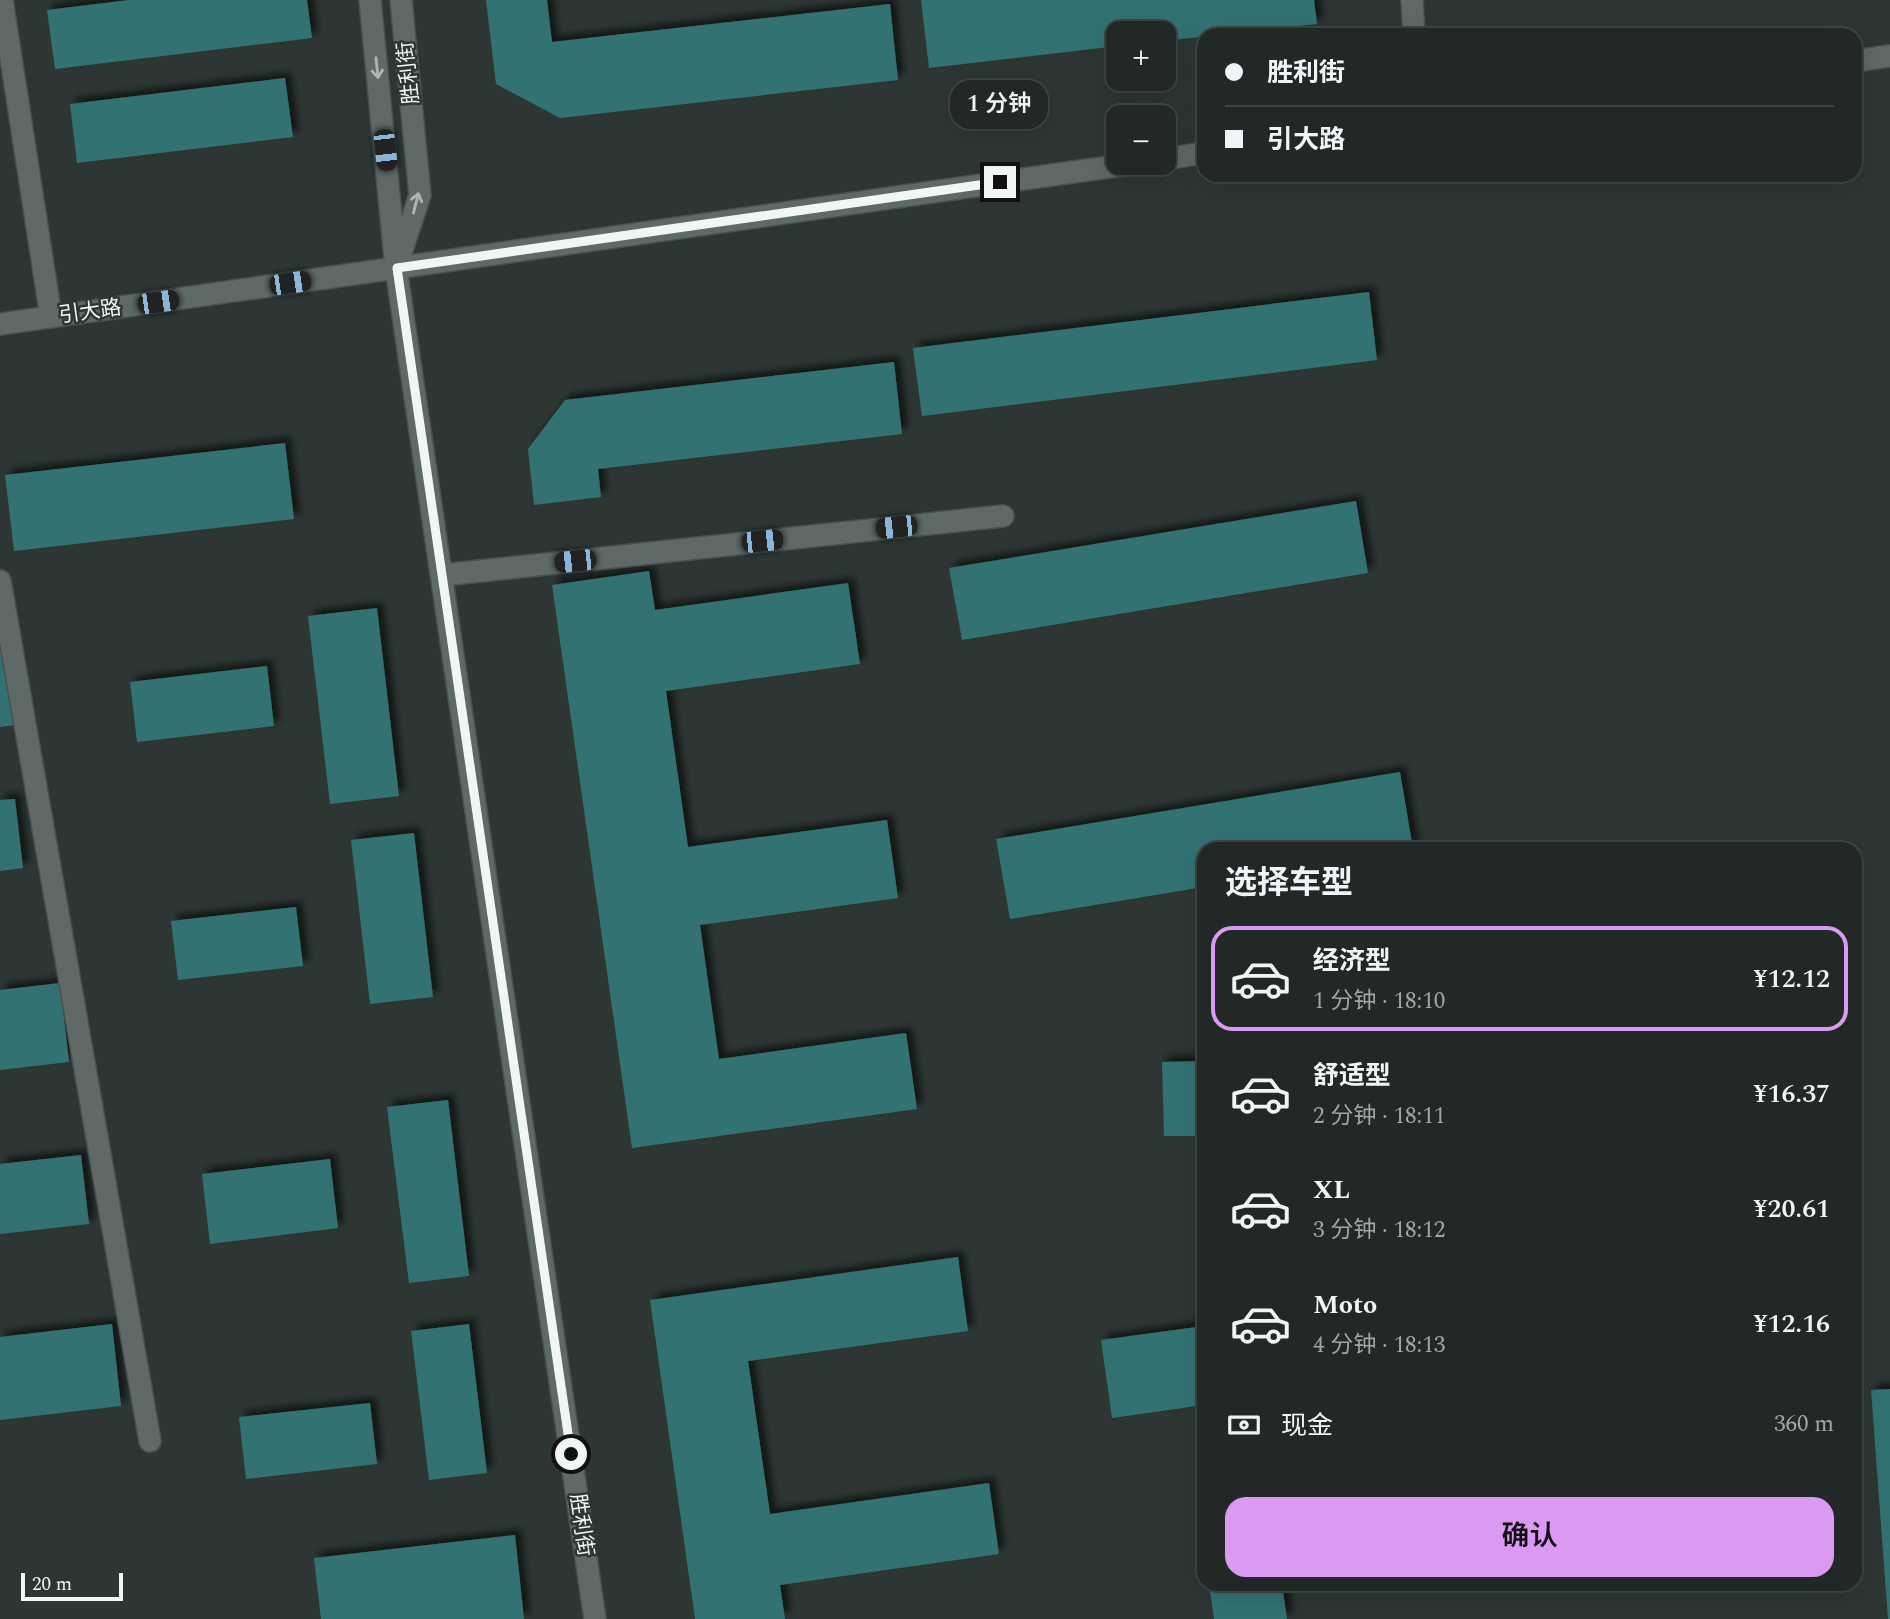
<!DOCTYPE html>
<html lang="zh">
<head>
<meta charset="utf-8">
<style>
  body { margin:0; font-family:Spectral,"Noto Sans SC",serif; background:#2a302e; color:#f1f3f6; height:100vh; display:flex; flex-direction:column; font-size:26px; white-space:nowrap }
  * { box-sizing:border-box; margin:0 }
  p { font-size:23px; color:#a2a6a7 }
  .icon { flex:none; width:38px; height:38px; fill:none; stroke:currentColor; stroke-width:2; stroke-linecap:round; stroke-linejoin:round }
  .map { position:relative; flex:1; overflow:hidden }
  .panel { position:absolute; left:1197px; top:842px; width:665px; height:749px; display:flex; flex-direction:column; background:#222826; border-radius:21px; box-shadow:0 7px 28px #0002,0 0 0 2px #3f4443 }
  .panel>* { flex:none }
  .top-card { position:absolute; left:1197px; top:28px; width:665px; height:154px; border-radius:21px; box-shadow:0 7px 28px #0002,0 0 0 2px #3f4443; display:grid; align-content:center; height:154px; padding:0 28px; background:#222826 }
  .controls { position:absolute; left:1106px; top:21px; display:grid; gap:14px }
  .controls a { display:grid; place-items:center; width:70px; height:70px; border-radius:14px; background:#222826; box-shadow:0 7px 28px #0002,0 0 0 2px #3f4443; font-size:35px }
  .scale { position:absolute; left:21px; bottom:18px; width:102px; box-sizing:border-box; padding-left:7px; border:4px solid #f1f6f4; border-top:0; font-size:19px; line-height:24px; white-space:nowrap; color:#f1f6f4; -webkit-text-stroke:5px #2d3632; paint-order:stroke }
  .end { position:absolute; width:32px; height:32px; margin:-16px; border:9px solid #f1f6f4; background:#111; box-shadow:0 0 0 4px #111 }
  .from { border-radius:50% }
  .bubble { position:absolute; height:49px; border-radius:21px; background:#222826; box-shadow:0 7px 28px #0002,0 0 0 2px #3f4443; font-size:23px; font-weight:600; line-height:49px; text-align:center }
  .car { position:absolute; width:21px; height:42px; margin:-21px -10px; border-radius:9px; box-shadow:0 0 5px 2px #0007; background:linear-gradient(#222 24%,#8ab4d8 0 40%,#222 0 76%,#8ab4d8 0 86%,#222 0) }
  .top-card b { display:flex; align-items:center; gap:24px; height:66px; font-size:26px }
  .top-card b+b { border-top:2px solid #3f4443 }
  .top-card i { width:18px; height:18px; background:#f1f3f6 }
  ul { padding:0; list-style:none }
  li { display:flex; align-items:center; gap:21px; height:105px; margin:0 14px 10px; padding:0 14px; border:4px solid transparent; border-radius:21px }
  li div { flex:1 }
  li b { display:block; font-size:26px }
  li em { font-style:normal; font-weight:600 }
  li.active { border-color:#dc99f4 }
  li>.icon { width:63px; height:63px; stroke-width:1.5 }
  h2 { padding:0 28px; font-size:32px; line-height:84px }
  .pay { display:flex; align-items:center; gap:18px; height:77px; padding:0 28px; font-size:26px }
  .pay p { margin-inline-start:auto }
  .button { display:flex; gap:14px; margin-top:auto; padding:14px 28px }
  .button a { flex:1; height:80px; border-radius:21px; background:#dc99f4; color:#111; font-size:28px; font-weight:600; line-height:80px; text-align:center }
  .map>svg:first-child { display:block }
  .building { fill:#327273; filter:url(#shadow) }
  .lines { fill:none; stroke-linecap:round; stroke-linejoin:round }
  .minor-casing { stroke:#4a514e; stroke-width:24 }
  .minor { stroke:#5f6965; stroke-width:21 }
  .oneway { stroke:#afb7b4 }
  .route { stroke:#f1f6f4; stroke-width:9 }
  .labels { text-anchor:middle; stroke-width:5; stroke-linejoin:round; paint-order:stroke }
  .street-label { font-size:21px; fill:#f1f6f4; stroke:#2d3632 }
</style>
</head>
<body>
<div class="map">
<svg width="1890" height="1619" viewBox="0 0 1890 1619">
  <defs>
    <filter id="shadow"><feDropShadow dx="6" dy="-6" stdDeviation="3.5" flood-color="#0009"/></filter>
  </defs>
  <rect width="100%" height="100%" fill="#2d3632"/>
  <!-- building -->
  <path class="building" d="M129,0H307L312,38L55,69L47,10Z
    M486,0H547L552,42L890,4L898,80L560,118L496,84Z
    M921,0H1314L1317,24L1164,41V33H1118V46L929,68Z
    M285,78L293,137L77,163L70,104Z
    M1369,292L1377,360L922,416L913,348Z
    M894,362L902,434L598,469L601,497L534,505L528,449L565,400Z
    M285,443L294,519L14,551L5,475Z
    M1356,501L1368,573L962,640L949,568Z
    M649,571L655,610L848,583L860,664L666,691L688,847L887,820L898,898L700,925L719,1059L906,1033L917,1109L632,1148L552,585Z
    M377,608L399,796L330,804L308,616Z
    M5,645L15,725L0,727V646Z
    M267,666L274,726L137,742L130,682Z
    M1400,772L1413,849H1204V887L1010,919L996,839Z
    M15,799L23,868L0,871V800Z
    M414,833L433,997L370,1004L351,840Z
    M296,907L303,966L178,980L171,921Z
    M60,983L69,1062L0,1070V990Z
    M1204,1061V1136H1164L1162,1062Z
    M448,1100L469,1276L409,1283L387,1107Z
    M81,1155L89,1224L0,1234V1164Z
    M330,1159L338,1228L210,1244L202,1174Z
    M958,1257L968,1331L748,1361L770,1514L989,1483L999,1554L780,1585L785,1619H695L650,1300Z
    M112,1324L121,1406L0,1420V1337Z
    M469,1324L487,1473L429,1480L411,1331Z
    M1204,1326V1405L1112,1418L1101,1340Z
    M1890,1389V1619H1888L1871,1390Z
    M370,1403L377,1464L246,1479L239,1417Z
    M515,1535L524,1619H321L314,1558Z
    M1209,1584H1282L1287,1619H1214Z"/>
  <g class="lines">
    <defs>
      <path id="minor" d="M2,0L51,317
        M370,0L396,268L595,1619
        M1412,0L1414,35
        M1855,61L1890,56
        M1164,159L1204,153
        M399,259L420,195L401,0
        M0,324L1137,163
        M442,575L1003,516
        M0,581L150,1441"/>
    </defs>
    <!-- minor casing -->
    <use href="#minor" class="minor-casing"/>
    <!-- minor -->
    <use href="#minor" class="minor"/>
  </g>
  <!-- one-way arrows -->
  <defs><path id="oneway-shaft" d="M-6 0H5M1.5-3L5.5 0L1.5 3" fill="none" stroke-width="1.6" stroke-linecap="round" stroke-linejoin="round" transform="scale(1.75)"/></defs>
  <g class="oneway">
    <use href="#oneway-shaft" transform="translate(377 68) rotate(84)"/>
    <use href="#oneway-shaft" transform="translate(416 203) rotate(-76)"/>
  </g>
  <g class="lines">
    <!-- route -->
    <path class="route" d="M571,1454L397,268L1000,182"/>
  </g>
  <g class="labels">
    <!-- street labels -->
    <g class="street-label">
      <text transform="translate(408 73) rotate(-96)" y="7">胜利街</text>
      <text transform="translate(90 311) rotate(-8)" y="7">引大路</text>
      <text transform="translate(582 1525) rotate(82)" y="7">胜利街</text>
    </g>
  </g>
</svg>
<div class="controls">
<a>+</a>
<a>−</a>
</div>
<div class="scale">20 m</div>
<i class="end from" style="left:571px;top:1454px"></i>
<i class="end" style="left:1000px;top:182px"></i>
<div class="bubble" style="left:950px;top:80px;width:98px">1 分钟</div>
<i class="car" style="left:385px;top:150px;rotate:174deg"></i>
<i class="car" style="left:290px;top:283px;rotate:82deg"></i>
<i class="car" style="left:158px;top:302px;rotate:82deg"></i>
<i class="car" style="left:896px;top:527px;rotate:264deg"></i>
<i class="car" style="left:762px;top:541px;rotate:84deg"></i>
<i class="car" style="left:575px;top:561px;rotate:264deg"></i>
<div class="top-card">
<b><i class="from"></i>胜利街</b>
<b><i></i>引大路</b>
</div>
<section class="panel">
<h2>选择车型</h2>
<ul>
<li class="active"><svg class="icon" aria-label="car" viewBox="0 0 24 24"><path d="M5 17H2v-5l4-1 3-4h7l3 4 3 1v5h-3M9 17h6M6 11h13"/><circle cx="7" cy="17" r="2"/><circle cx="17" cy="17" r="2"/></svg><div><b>经济型</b><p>1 分钟 · 18:10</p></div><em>¥12.12</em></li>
<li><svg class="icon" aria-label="car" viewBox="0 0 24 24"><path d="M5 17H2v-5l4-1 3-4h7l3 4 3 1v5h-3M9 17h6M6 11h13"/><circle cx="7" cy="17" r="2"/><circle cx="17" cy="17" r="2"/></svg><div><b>舒适型</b><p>2 分钟 · 18:11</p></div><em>¥16.37</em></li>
<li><svg class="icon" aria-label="car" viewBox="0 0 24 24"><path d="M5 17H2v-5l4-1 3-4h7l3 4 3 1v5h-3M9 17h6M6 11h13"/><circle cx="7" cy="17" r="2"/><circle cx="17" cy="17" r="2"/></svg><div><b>XL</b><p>3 分钟 · 18:12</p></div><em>¥20.61</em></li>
<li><svg class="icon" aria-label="car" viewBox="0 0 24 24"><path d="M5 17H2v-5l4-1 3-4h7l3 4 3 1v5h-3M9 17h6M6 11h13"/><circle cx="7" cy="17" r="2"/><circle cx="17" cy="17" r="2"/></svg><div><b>Moto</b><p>4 分钟 · 18:13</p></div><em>¥12.16</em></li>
</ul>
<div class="pay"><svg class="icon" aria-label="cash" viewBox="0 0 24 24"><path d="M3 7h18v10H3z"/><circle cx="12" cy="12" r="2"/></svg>现金<p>360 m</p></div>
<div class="button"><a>确认</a></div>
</section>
</div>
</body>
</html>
